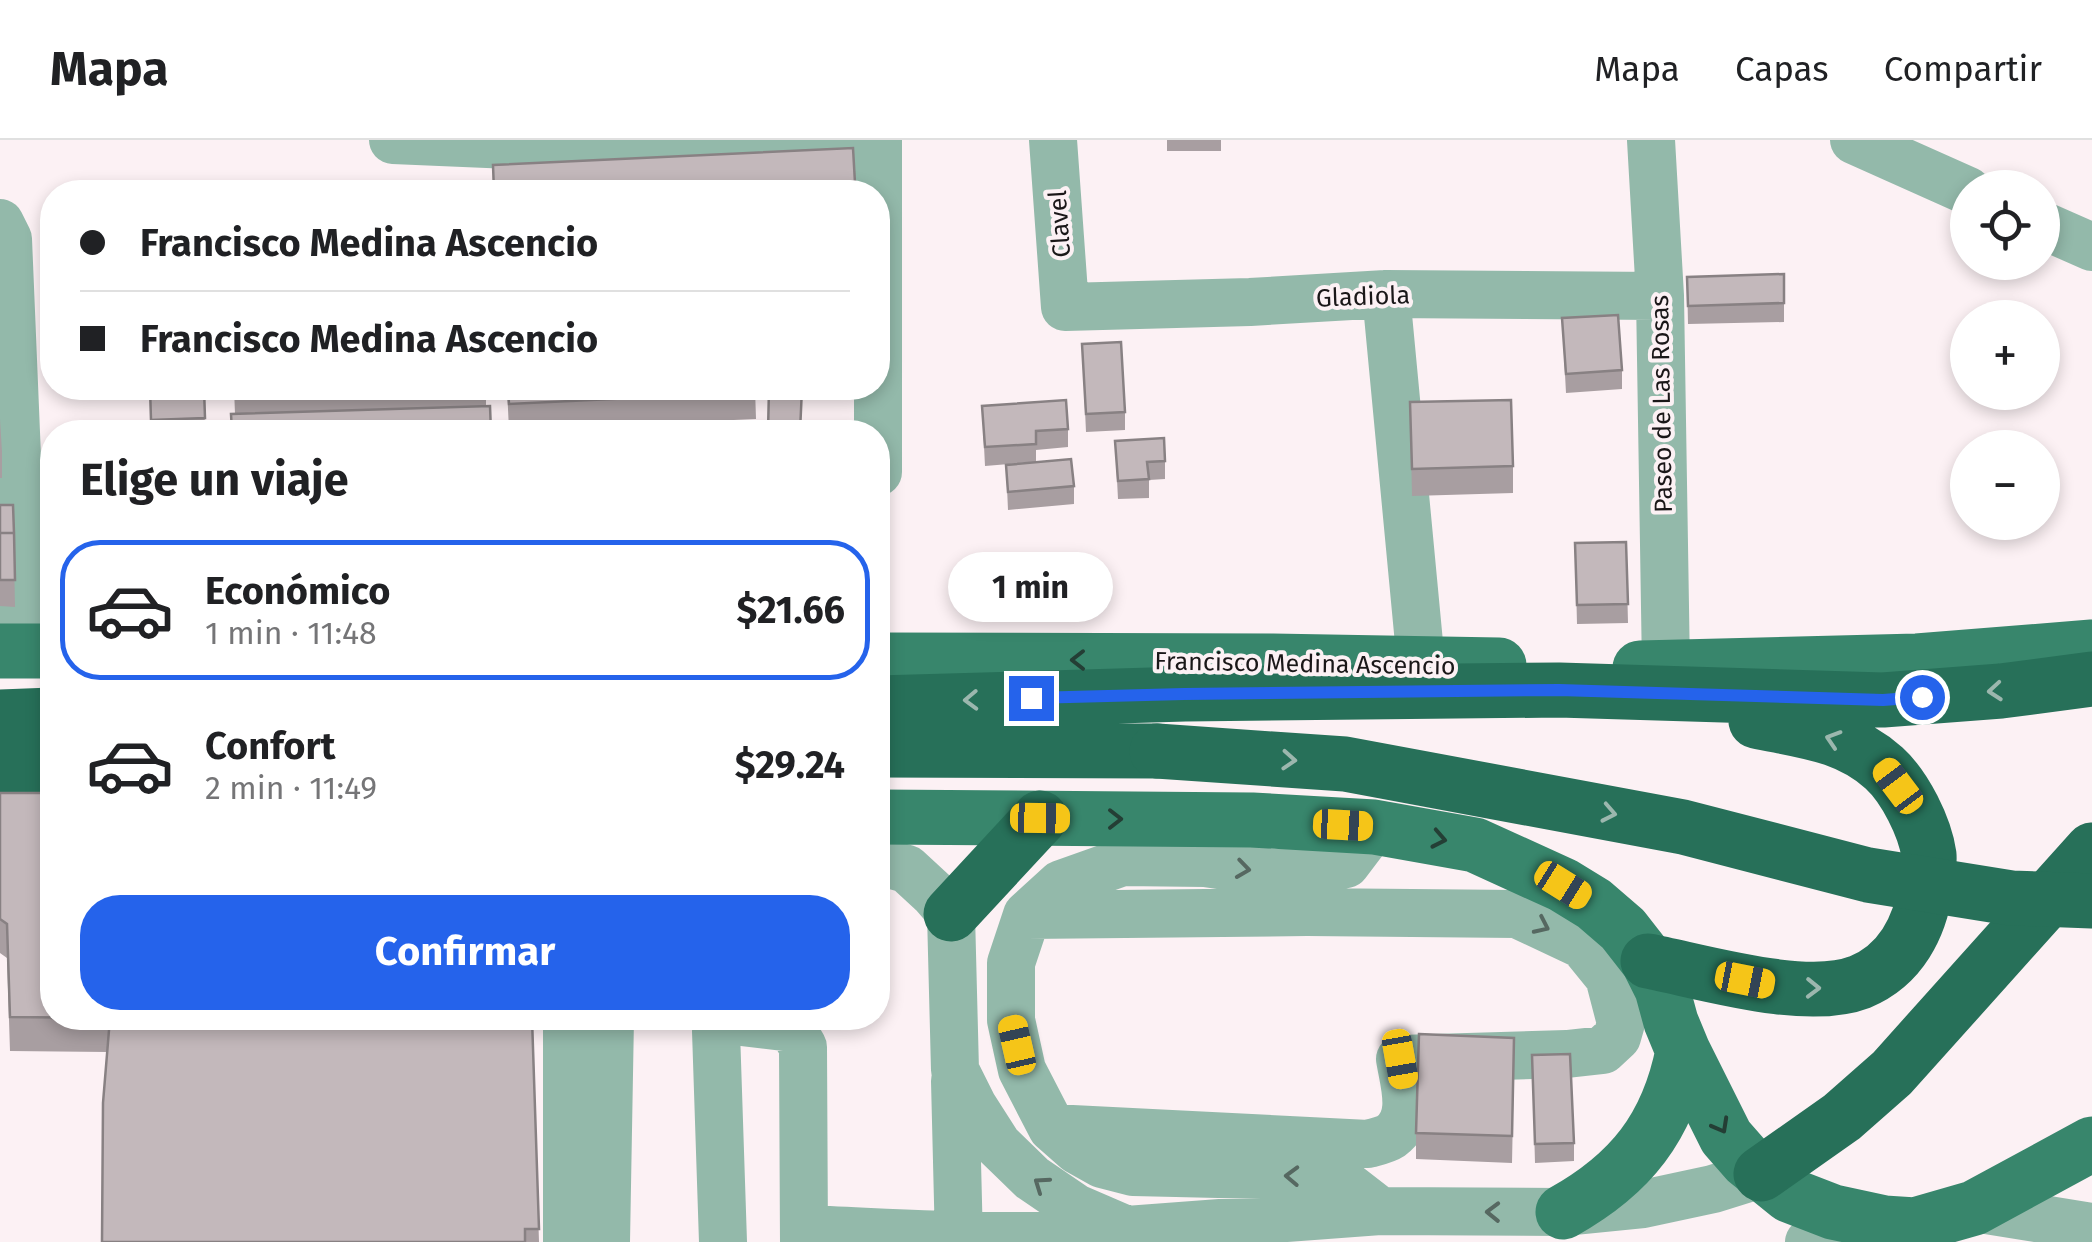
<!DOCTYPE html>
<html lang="es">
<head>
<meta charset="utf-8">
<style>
  body { margin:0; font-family:"Fira Sans",sans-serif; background:#f2f2f2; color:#202124; height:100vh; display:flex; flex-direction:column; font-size:38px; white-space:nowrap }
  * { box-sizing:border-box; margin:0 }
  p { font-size:32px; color:#757577 }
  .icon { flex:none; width:55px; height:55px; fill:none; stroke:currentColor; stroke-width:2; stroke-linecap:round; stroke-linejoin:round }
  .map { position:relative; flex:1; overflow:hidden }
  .sheet { position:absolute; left:40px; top:280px; width:850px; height:610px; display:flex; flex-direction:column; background:#fff; border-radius:40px; box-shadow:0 5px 15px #0003 }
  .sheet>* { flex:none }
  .guide { position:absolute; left:40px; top:40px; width:850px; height:220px; border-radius:40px; box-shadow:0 5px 15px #0003; display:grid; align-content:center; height:220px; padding:0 40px; background:#fff }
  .buttons { position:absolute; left:1950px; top:30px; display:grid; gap:20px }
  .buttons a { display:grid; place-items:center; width:110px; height:110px; border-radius:50%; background:#fff; box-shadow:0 5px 15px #0003; font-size:50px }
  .end { position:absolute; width:45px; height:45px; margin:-22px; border:12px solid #2563eb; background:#fff; box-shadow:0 0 0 5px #fff }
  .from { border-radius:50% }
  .bubble { position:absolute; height:70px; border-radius:35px; background:#fff; box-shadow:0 5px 15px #0003; font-size:32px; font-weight:700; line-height:70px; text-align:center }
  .car { position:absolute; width:30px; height:60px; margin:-30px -15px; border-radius:12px; box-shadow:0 0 8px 2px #0007; background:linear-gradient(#f5c518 24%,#345 0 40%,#f5c518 0 76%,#345 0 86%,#f5c518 0) }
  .guide b { display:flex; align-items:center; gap:35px; height:95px; font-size:38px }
  .guide b+b { border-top:2px solid #e0e0e0 }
  .guide i { width:25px; height:25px; background:#202124 }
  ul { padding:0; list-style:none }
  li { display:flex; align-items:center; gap:30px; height:140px; margin:0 20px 15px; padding:0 20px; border:5px solid transparent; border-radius:40px }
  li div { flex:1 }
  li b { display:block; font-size:38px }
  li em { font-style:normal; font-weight:700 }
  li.selected { border-color:#2563eb }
  li>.icon { width:90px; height:90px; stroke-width:1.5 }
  h2 { padding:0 40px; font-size:45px; line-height:120px }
  .cta { display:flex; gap:20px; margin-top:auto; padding:20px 40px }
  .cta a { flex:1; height:115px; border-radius:40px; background:#2563eb; color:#fff; font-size:40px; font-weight:700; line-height:115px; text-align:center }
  header { display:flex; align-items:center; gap:60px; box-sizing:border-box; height:140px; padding:0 50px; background:#fff; border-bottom:2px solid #e0e0e0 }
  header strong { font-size:48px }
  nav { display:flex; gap:55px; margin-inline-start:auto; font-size:35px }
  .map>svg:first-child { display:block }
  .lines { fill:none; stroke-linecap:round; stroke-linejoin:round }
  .minor { stroke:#93b9aa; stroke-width:48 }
  .major { stroke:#38866c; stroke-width:55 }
  .highway { stroke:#277059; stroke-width:55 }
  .highway-bridge { stroke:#277059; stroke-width:55 }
  .wall { fill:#a89ea1 }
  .building { fill:#c3b8bb; stroke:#888183; stroke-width:2.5 }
  .oneway { stroke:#243e35 }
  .oneway2 { stroke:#9cb7ae }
  .oneway3 { stroke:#566861 }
  .route { stroke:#2563eb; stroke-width:12 }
  .labels { text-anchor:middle; stroke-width:8; stroke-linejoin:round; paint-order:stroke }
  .street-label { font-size:25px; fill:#1a1718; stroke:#fcf1f4 }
</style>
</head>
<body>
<header>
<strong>Mapa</strong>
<nav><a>Mapa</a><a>Capas</a><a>Compartir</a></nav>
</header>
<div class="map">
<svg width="2092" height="1102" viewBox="0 0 2092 1102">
  <rect width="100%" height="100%" fill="#fcf1f4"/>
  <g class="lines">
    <!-- minor -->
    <path class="minor" d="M393,0L878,21
      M1053,0L1065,167L1250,162L1386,154L1660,156
      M1651,0L1660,156L1666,529
      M1854,0L1968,51
      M0,83L8,99L25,510
      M2042,85L2092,107
      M1386,154L1421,524
      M878,332V0
      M1374,687L1346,724L1308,732L1273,733L1205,723L1123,722L1061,744L1027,775L1011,823V880L1022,930L1052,988L1077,1010L1102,1024L1133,1032L1307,1036L1349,1047L1380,1071
      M878,721L907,729L933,753L951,774L955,930L973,966L998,1005L1032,1038L1076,1068L1127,1090L1380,1071L1563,1072L1643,1064L1713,1049L1761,1034
      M1027,775L1307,772L1517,774L1583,805L1609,837L1621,883L1617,897L1603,910L1567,914L1400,919C1404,944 1416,978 1391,996C1385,1000 1375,1002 1368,1004L1052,988
      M567,878V1102
      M955,941L959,1102
      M1974,1068L2092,1087
      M804,1089C910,1093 1018,1102 1124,1090
      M606,1102L610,878
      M723,1102L716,891L733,881L792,888L803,907L804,1102
      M1809,1102L1890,1089"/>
    <!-- major -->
    <path class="major" d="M0,511H52
      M878,520L1273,521L1499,525
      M1640,528L1917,521L2092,507
      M878,677L1252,680L1374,687L1475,705L1563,745L1594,764L1623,789L1648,821L1662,849L1671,882L1683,911L1726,997L1747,1021L1789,1055L1833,1072L1884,1083L1915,1085L1974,1068L2092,1004
      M1563,1072C1631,1034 1668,987 1683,911"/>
    <!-- highway -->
    <path class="highway" d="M878,563L1185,554L1559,550L1883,560L2001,551L2092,539
      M0,577L52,575
      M878,610L1157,611
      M0,631L52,627
      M951,774L1040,678
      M1648,821C1704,832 1806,863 1860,842C1901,825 1920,787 1926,746C1927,736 1930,725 1929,715C1925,687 1905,647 1884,628C1846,594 1803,591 1756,581
      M1761,1034L1842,977L1892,933L2092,710"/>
    <!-- highway-bridge -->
    <path class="highway-bridge" d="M1157,611L1345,624L1683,687L1868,735L2011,758L2092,761"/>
  </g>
  <!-- wall -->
  <path class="wall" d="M1167,0H1221V11H1167Z
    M853,8L855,52H493V25Z
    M1687,137L1784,163V182L1688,184Z
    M1562,178L1622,230V249L1566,253Z
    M1082,204L1125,272V290L1086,292Z
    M150,248H204L205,292H151Z
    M234,248H486V266L235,274Z
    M507,248H755L756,279L509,290Z
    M1410,262L1513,326V353L1412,356Z
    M982,266L1068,289V307L1036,310V322L1074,346V364L1008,370L1006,325L1031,322L985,326Z
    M0,279L2,312V338H0Z
    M1115,301L1165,321V339L1149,340V358L1118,359Z
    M0,365H13L15,467L0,466Z
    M1626,402L1628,483L1577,484L1575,403Z
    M0,653L52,878H532L539,1102H102L107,912L10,911L7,818L0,813Z
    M1532,915L1574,1003V1021L1535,1023Z
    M1514,924L1512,1023L1416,1019V993Z"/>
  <!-- building -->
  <path class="building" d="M853,8L855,43L656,52H494L493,25Z
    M1784,134V163L1688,166L1687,137Z
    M1618,175L1622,230L1566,234L1562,178Z
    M1121,202L1125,272L1086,274L1082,204Z
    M150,248H204L205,278L151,280Z
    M235,248H372L236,253Z
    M508,248H755L756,252L509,264Z
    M769,248H802L800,292H768Z
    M1066,260L1068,289L1036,291V304L985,307L982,266Z
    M1511,260L1513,326L1412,329L1410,262Z
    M490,266L491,292H232L231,274Z
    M1164,298L1165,321L1147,322L1149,339L1118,341L1115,301Z
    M1071,319L1074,346L1008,352L1006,325Z
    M0,365H13L14,393H0Z
    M0,393H14L15,440H0Z
    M1626,402L1628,464L1577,465L1575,403Z
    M0,653H52V878H532L539,1089H525V1102H102L103,963L110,878L10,877L7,784L0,779Z
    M1419,894L1514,898L1512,996L1416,993Z
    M1570,914L1574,1003L1535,1004L1532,915Z"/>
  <!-- one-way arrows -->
  <defs><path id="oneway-chevron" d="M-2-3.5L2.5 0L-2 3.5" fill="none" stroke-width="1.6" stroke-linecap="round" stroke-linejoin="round" transform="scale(2.5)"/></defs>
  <g class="oneway">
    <use href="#oneway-chevron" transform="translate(1078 520) rotate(-180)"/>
    <use href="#oneway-chevron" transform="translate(1115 679)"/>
    <use href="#oneway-chevron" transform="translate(1439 699) rotate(11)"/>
    <use href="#oneway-chevron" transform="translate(1721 986) rotate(61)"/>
  </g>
  <g class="oneway2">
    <use href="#oneway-chevron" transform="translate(1995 551) rotate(175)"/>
    <use href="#oneway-chevron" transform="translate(971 560) rotate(178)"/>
    <use href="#oneway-chevron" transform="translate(1833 599) rotate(-162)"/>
    <use href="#oneway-chevron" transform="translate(1289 620) rotate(4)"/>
    <use href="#oneway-chevron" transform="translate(1609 673) rotate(11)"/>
    <use href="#oneway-chevron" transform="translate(1813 848) rotate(1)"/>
  </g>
  <g class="oneway3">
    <use href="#oneway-chevron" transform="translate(1243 729) rotate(8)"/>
    <use href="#oneway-chevron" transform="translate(1542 786) rotate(25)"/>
    <use href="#oneway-chevron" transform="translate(1292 1036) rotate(-178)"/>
    <use href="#oneway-chevron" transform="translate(1041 1044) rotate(-145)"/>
    <use href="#oneway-chevron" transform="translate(1493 1072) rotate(-179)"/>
  </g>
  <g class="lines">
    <!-- route -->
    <path class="route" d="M1031,558L1184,554L1559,550L1883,560L1922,557"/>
  </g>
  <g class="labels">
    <!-- street labels -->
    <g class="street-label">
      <text transform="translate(1059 84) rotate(-94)" y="9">Clavel</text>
      <text transform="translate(1363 156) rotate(-2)" y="9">Gladiola</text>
      <text transform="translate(1661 264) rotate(-91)" y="9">Paseo de Las Rosas</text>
      <text transform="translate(1305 523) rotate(1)" y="9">Francisco Medina Ascencio</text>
    </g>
  </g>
</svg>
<div class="buttons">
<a><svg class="icon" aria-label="locate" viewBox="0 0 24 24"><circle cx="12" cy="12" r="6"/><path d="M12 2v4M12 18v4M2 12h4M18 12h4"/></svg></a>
<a>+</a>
<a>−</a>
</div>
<i class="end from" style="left:1922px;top:557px"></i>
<i class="end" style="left:1031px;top:558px"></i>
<div class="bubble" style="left:948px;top:412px;width:165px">1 min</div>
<i class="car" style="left:1898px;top:646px;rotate:323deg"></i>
<i class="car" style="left:1040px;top:678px;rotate:91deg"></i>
<i class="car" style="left:1343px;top:685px;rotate:93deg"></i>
<i class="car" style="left:1563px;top:745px;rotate:122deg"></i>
<i class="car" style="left:1745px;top:840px;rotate:101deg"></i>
<i class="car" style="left:1017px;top:905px;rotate:347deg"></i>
<i class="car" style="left:1400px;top:919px;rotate:170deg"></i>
<div class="guide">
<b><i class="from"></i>Francisco Medina Ascencio</b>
<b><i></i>Francisco Medina Ascencio</b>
</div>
<section class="sheet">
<h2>Elige un viaje</h2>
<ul>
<li class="selected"><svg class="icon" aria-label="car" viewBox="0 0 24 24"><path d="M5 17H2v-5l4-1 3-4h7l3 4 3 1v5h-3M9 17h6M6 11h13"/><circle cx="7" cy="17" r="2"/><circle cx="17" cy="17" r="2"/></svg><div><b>Económico</b><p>1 min · 11:48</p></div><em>$21.66</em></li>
<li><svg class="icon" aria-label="car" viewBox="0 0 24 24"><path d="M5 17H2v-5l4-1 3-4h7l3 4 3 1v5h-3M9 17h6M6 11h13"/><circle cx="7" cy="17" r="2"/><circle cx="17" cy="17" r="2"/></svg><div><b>Confort</b><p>2 min · 11:49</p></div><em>$29.24</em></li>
</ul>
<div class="cta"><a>Confirmar</a></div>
</section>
</div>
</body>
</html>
